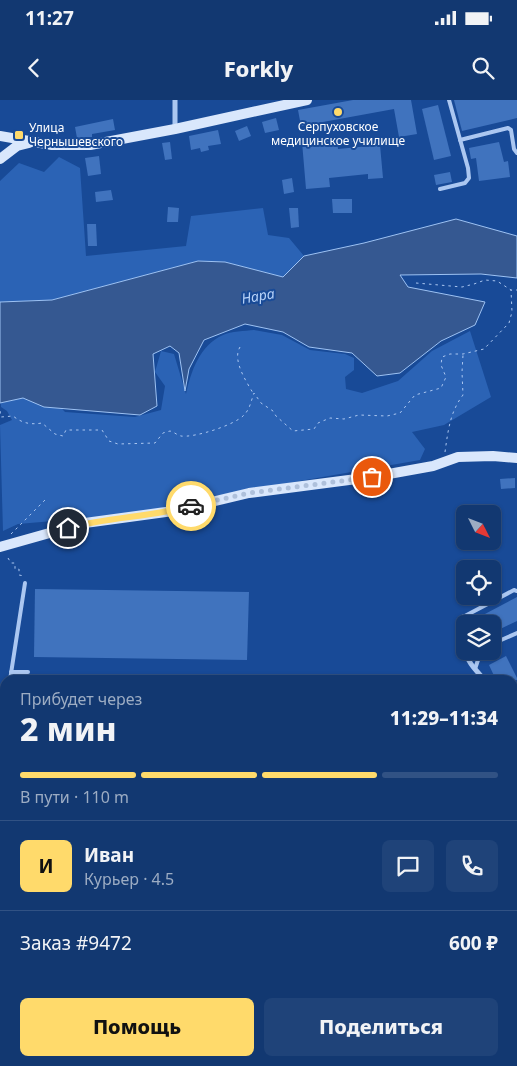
<!DOCTYPE html>
<html lang="ru">
<meta charset="utf-8">
<style>
:root{--surface:#123871;--page:#1f4379;--text:#f1f3f6;--muted:#9cacc3;--line:#315284;--accent:#ffda6b}
body{margin:0;font-family:"Noto Sans",sans-serif;background:var(--page);color:var(--text);height:100vh;display:flex;flex-direction:column;font-size:19px;white-space:nowrap}
*{box-sizing:border-box;margin:0}
p{font-size:16px;color:var(--muted)}
.icon{flex:none;width:28px;height:28px;fill:none;stroke:currentColor;stroke-width:2;stroke-linecap:round;stroke-linejoin:round}
.map{position:relative;flex:1;overflow:hidden}
.panel{position:absolute;left:0px;top:575px;width:518px;height:391px;display:flex;flex-direction:column;background:var(--surface);border-radius:15px 15px 0 0;box-shadow:0 1px 4px #0004,0 0 0 1px var(--line)}
.panel>*{flex:none}
.needle{width:32px;rotate:132deg}
.fabs{position:absolute;left:456px;top:405px;display:grid;gap:10px}
.fabs a{display:grid;place-items:center;width:45px;height:45px;border-radius:8px;background:var(--surface);box-shadow:0 1px 4px #0004,0 0 0 1px var(--line);font-size:25px}
.pin{position:absolute;display:grid;place-items:center;width:42px;height:42px;color:#fff;margin:-21px;border:2px solid #fff;border-radius:50%;box-shadow:0 1px 5px #0007}
.courier{position:absolute;display:grid;place-items:center;width:50px;height:50px;margin:-25px;border:4px solid #ffda6b;border-radius:50%;background:#fff;color:#222;box-shadow:0 1px 6px #0007}
.summary em{font-style:normal;font-weight:800}
.summary div{display:flex;flex-direction:column-reverse}
.summary{display:flex;align-items:center;justify-content:space-between;height:85px;padding:0 20px}
h1{font-size:32px;font-weight:800;line-height:38px}
.bar{display:grid;grid-template-columns:repeat(4,1fr);gap:8px 5px;align-content:center;height:60px;padding:0 20px}
.bar i{height:6px;border-radius:4px;background:var(--line)}
.bar .current{background:var(--accent)}
.bar p{grid-column:span 4}
.line{display:flex;align-items:center;gap:12px;padding:0 20px;border-top:1px solid var(--line)}
.line div{flex:1}
.round{display:grid;place-items:center;flex:none;width:52px;height:52px;border-radius:8px;background:var(--page)}
.action{display:flex;gap:10px;margin-top:auto;padding:10px 20px}
.action a{flex:1;height:58px;border-radius:8px;background:var(--accent);color:#111;font-size:20px;font-weight:800;line-height:58px;text-align:center}
.action a+a{background:var(--page);color:var(--text)}
.status{display:flex;justify-content:space-between;align-items:center;height:35px;padding:0 25px;background:var(--surface);direction:ltr}
.status svg{height:14px;fill:currentColor}
header{display:flex;justify-content:space-between;align-items:center;height:65px;padding:0 20px;background:var(--surface);font-size:22px;font-weight:800}
.map>svg:first-child{display:block}
</style>
<div class="status"><b>11:27</b><svg viewBox="0 0 49 12"><path d="M0 12V9h3v3zM5 12V6h3v6zM10 12V3h3v9zM15 12V0h3v12zM26 1h20v11H26zM47 4h2v5h-2z"/></svg></div>
<header><svg class="icon" aria-label="back" viewBox="0 0 24 24"><path d="M15 5l-7 7 7 7"/></svg>Forkly<svg class="icon" aria-label="search" viewBox="0 0 24 24"><circle cx="10" cy="10" r="6"/><path d="M15 15l6 6"/></svg></header>
<div class="map">
<svg width="517" height="966" viewBox="0 0 517 966">
<rect width="100%" height="100%" fill="#184a97"/>
<g fill="#2b63b5">
<path d="M59,57L80,68L86,156L186,146L191,116L263,108L268,135L289,138L304,156L283,177L225,162L198,161L52,200L0,202V81L19,63L44,72Z"/>
<path d="M254,230L282,235L310,250L345,254L354,258V270L345,277L346,289L362,293L398,281L432,251L470,231L491,297L444,325L412,332L425,349L420,360L209,397L162,410L100,417L18,424L3,431L0,325L12,320L7,311L1,307L0,285L49,295L65,312L135,317L161,310L165,286L155,272L161,251L174,254L186,294C191,271 200,245 223,235C231,231 245,231 254,230Z"/>
</g>
<path fill="#355891" stroke="#9dc2f3" d="M456,119L517,136V178L481,174L400,175L408,187L485,202L475,225L441,241L400,273L377,276L352,253L309,247L283,232L245,224L204,240L189,269L185,291L179,253L170,246L153,254L157,306L140,315L44,307L23,298L0,303V202L52,200L198,161L225,162L283,177L304,156L364,143Z"/>
<g fill="#4073be">
<path d="M353,0H411L417,34L399,37L394,9L301,26L298,10Z"/>
<path d="M454,0H517V18L462,31Z"/>
<path d="M438,5L451,56L434,60L422,9Z"/>
<path d="M276,18L279,30L265,33L262,22Z"/>
<path d="M113,19L115,30L92,34V37L77,38L75,27Z"/>
<path d="M247,26L251,36L239,41L235,31Z"/>
<path d="M218,30L221,44L208,46L209,50L201,52L200,48L191,50L189,36Z"/>
<path d="M337,39L338,49L380,45L383,78L368,79V74L329,78L330,87L306,89L302,42Z"/>
<path d="M170,42L172,59L165,60L162,43Z"/>
<path d="M499,42L504,62L508,61L510,77L479,81L476,58L471,59L469,48Z"/>
<path d="M99,56L101,74L88,76L85,58Z"/>
<path d="M450,72L452,82L436,85L434,75Z"/>
<path d="M292,78L294,92L284,94L282,80Z"/>
<path d="M111,90L113,100L96,102L95,92Z"/>
<path d="M332,99H352V113H333Z"/>
<path d="M168,107L179,108L178,122H167Z"/>
<path d="M289,108H298L299,127L291,128Z"/>
<path d="M87,124H96L97,146H88Z"/>
<path d="M515,378V388L501,389L500,379Z"/>
<path d="M35,489L249,492L247,560L34,557Z"/>
<path d="M517,497V521L492,533V524H466Z"/>
<path d="M506,556L517,578V580H496L489,565Z"/>
</g>
<g fill="none" stroke-linecap="round" stroke-linejoin="round">
<g stroke="#abc7f1" stroke-width="1" stroke-dasharray="2.5 4" stroke-linecap="butt">
<path d="M416,183L462,187L474,184L485,180L497,181L511,190H517"/>
<path d="M240,247C232,260 246,281 253,293"/>
<path d="M0,311L1,317L13,316C22,323 30,325 42,323L55,334L63,336L66,330H102L109,341L118,344L155,343L163,333L170,331C174,332 177,335 181,336C194,338 235,325 244,315C250,309 251,301 254,293L261,303L273,311L276,316L293,331L314,329L318,323L330,318L344,319L359,315L387,316L400,313L415,295L441,288L446,277L441,265L442,257L450,254H463L484,249L509,223L512,212L511,190"/>
<path d="M445,352C448,331 450,312 463,295L462,272L463,255"/>
<path d="M11,434L46,399"/>
<path d="M8,458L11,463H15V469H19V475L24,476V477"/>
</g>
<g stroke="#abc7f1" stroke-width="4">
<path d="M460,40L508,28L511,30L514,49L517,53"/>
<path d="M440,89L465,83L469,78L468,68L449,0"/>
<path d="M463,517L514,490L517,491"/>
<path d="M492,544L517,533"/>
<path d="M475,569L481,551"/>
<path d="M11,572H28"/>
<path d="M10,580L25,483"/>
<path d="M3,621L5,609"/>
<path d="M0,685L5,686"/>
<path d="M0,753H5"/>
<path d="M446,966L447,961"/>
</g>
<g stroke="#abc7f1" stroke-width="5">
<path d="M175,0V29"/>
<path d="M463,517C457,533 462,550 471,564C475,570 480,574 484,580"/>
<path d="M512,643L517,653"/>
<path d="M0,904L5,905"/>
<path d="M512,946H517"/>
<path d="M227,966V961"/>
</g>
<g stroke="#d9e7fc" stroke-width="10">
<path d="M0,36L52,45H90L175,29L307,0"/>
<path d="M0,59L17,46L29,43"/>
<path d="M0,447L85,423L173,411L249,393L372,377L433,366L458,357L493,356L517,358"/>
</g>
</g>
<g fill="none" stroke-linecap="round" stroke-linejoin="round">
<path stroke="#aec0db" stroke-width="5" stroke-dasharray="0 9" d="M191,406L249,393L372,377"/>
<path stroke="#ffda6b" stroke-width="6" d="M68,428C108,417 151,417 191,406"/>
</g>
<g fill="#ffda6b" stroke="#184a97" stroke-width="2">
<circle cx="338" cy="12" r="5"/>
<rect x="14" y="30" width="10" height="10" rx="2.5"/>
</g>
<g text-anchor="middle" stroke-width="4" stroke-linejoin="round" paint-order="stroke">
<g font-size="12" fill="#fff" stroke="#184a97">
<text x="338" y="31">Серпуховское<tspan x="338" dy="14">медицинское училище</tspan></text>
<text x="29" y="32" text-anchor="start">Улица<tspan x="29" dy="14">Чернышевского</tspan></text>
</g>
<g font-size="14" font-style="italic" fill="#b7d2f8" stroke="#184a97">
<text transform="translate(258 196) rotate(-10)" y="5">Нара</text>
</g>
</g>
</svg>
<div class="fabs">
<a><svg class="needle" viewBox="-14 -14 28 28"><path d="M0-13l5 13h-10z" fill="#e53935"/><path d="M0 13l5-13h-10z" fill="#9cacc3"/></svg></a>
<a><svg class="icon" aria-label="locate" viewBox="0 0 24 24"><circle cx="12" cy="12" r="6"/><path d="M12 2v4M12 18v4M2 12h4M18 12h4"/></svg></a>
<a><svg class="icon" aria-label="layers" viewBox="0 0 24 24"><path d="M12 4l9 5-9 5-9-5zM3 14l9 5 9-5"/></svg></a>
</div>
<div class="pin" style="left:372px;top:377px;background:#ea580c"><svg class="icon" aria-label="bag" viewBox="0 0 24 24"><path d="M5 8h14l-1 12H6zM9 8a3 3 0 0 1 6 0"/></svg></div>
<div class="pin" style="left:68px;top:428px;background:#1f2937"><svg class="icon" aria-label="home" viewBox="0 0 24 24"><path d="M3 11l9-7 9 7M6 9v11h12V9"/></svg></div>
<div class="courier" style="left:191px;top:406px"><svg class="icon" aria-label="car" viewBox="0 0 24 24"><path d="M5 17H2v-5l4-1 3-4h7l3 4 3 1v5h-3M9 17h6M6 11h13"/><circle cx="7" cy="17" r="2"/><circle cx="17" cy="17" r="2"/></svg></div>
<section class="panel">
<div class="summary"><div><h1>2 мин</h1><p>Прибудет через</p></div><em>11:29–11:34</em></div>
<div class="bar"><i class="current"></i><i class="current"></i><i class="current"></i><i></i><p>В пути · 110 m</p></div>
<div class="line" style="height:90px"><b class="round" style="background:var(--accent);color:#111">И</b><div><b>Иван</b><p>Курьер · 4.5</p></div><a class="round"><svg class="icon" aria-label="chat" viewBox="0 0 24 24"><path d="M4 5h16v11H9l-5 4z"/></svg></a><a class="round"><svg class="icon" aria-label="phone" viewBox="0 0 24 24"><path d="M5 4h4l2 5-3 2q2 4 5 5l2-3 5 2v4C11 20 4 13 5 4z"/></svg></a></div>
<div class="line" style="height:65px"><div>Заказ #9472</div><b>600 ₽</b></div>
<div class="action"><a>Помощь</a><a>Поделиться</a></div>
</section>
</div>
